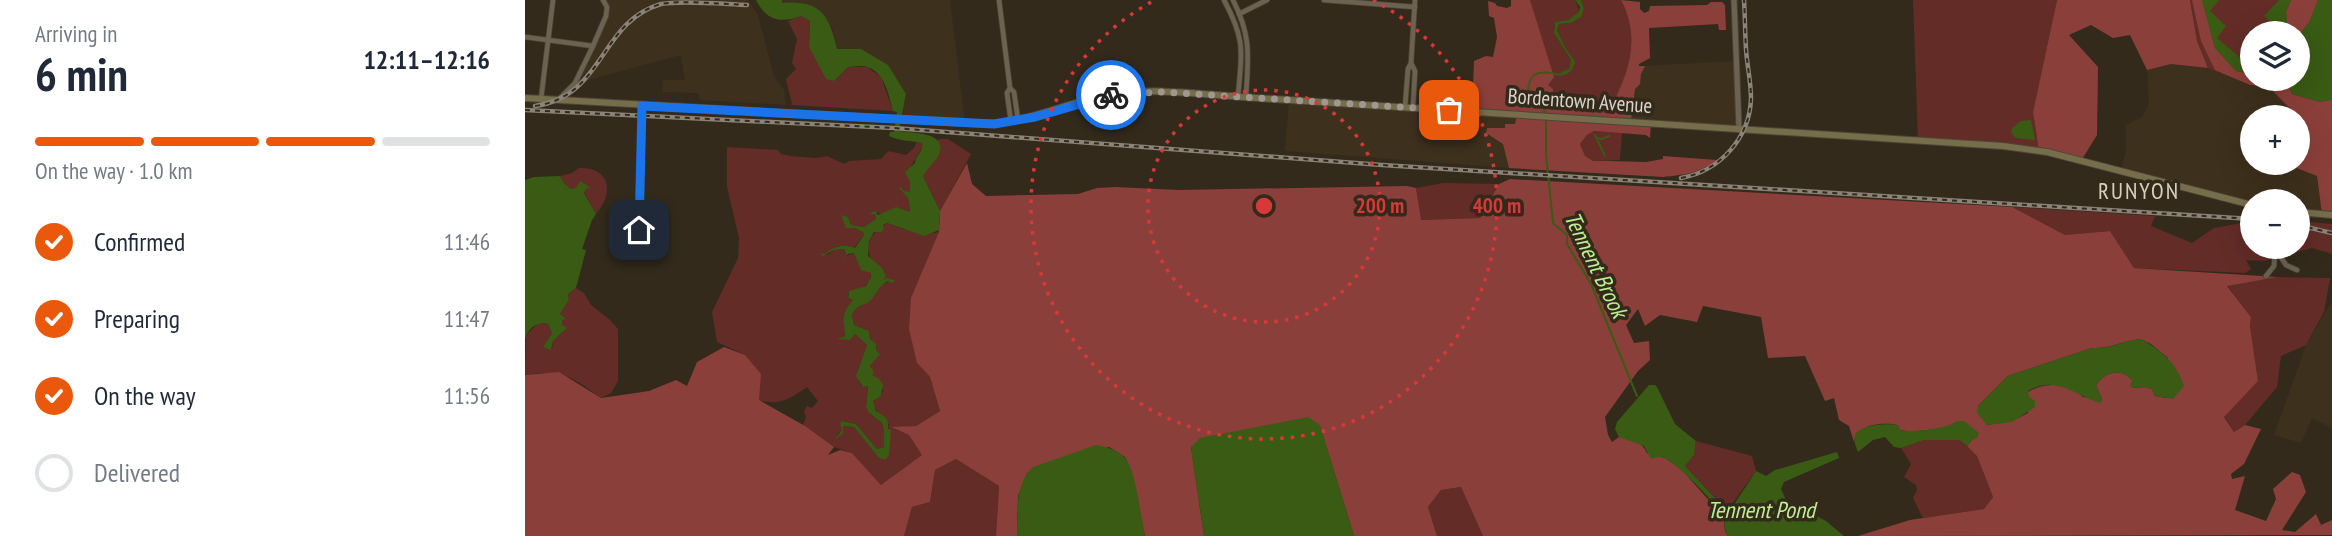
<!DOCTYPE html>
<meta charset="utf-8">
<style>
:root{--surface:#fff;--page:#f6f6f7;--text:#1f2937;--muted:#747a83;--line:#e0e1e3;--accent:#ea580c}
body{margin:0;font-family:"PT Sans Narrow",sans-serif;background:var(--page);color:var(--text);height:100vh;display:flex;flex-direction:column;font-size:26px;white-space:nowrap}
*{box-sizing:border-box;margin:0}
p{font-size:23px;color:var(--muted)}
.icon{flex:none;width:38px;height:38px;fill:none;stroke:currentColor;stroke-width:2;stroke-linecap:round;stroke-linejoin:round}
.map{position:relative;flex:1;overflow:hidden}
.sheet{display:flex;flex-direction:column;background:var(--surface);width:525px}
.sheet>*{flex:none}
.controls{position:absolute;left:1715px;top:21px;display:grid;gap:14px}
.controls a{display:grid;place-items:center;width:70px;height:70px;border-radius:50%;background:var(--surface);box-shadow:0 7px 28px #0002;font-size:35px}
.pin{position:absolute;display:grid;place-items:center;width:60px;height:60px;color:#fff;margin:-30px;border-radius:14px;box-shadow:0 4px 10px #0006}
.courier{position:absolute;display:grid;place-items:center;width:70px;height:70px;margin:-35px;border:5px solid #1a73e8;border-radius:50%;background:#fff;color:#222;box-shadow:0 2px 9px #0007}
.summary em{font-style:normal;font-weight:700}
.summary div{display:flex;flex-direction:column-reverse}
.summary{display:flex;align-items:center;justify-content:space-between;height:119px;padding:0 35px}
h1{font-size:46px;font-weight:700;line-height:52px}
.bar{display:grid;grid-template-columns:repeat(4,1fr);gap:10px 7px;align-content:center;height:84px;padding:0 35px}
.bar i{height:9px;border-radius:5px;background:var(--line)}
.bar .active{background:var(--accent)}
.bar p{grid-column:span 4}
ol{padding:0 35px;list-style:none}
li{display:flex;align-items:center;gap:21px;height:77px}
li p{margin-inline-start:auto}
li .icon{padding:7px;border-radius:50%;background:var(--accent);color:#fff;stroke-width:4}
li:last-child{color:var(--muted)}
li i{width:38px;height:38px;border:4px solid var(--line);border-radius:50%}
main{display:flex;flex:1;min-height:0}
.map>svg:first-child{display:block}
</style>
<main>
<section class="sheet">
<div class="summary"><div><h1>6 min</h1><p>Arriving in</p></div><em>12:11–12:16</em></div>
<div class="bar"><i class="active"></i><i class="active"></i><i class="active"></i><i></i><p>On the way · 1.0 km</p></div>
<ol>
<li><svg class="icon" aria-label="check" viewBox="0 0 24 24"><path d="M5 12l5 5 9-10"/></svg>Confirmed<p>11:46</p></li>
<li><svg class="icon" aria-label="check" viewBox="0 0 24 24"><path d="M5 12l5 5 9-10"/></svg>Preparing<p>11:47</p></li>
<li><svg class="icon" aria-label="check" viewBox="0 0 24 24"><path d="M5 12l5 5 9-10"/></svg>On the way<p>11:56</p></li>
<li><i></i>Delivered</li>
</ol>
</section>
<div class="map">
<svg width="1807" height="536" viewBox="0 0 1807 536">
<rect width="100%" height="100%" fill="#332a1c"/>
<g fill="#3d301c">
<path d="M81,0H223L233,15L249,76L259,90L261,105L175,100L173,93L137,92L138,80H160L156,55L63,80L50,92L37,91L47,84L78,18Z"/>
<path d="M257,0H425L440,123L377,120L381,94L336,49H312L307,27L257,3Z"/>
<path d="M1212,61L1214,128L1100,122L1114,66Z"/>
<path d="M1646,64L1689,69L1725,85L1737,86L1747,90L1767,110L1766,117H1727V163H1765L1766,166L1792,176L1797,214L1773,212V201H1727V205L1596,171L1601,151V125L1617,117L1624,105L1622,70Z"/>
<path d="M764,100L993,114L990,124L980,129L961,128V133L978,144L984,168L760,151Z"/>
<path d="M1807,301V428L1787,418L1776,443L1749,435L1781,345Z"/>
</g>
<g fill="#632c27" fill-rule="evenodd">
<path d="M1005,0H1050L1055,12L1043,20L1030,22L1029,33L1046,60L1044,69L1039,72L1043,73L1050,61L1040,47L1032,30L1034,24L1046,23L1059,8L1056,0H1096C1116,38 1104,73 1086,109L1038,105L1028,95L1022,84Z"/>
<path d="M1388,0H1532L1508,112L1514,151L1393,141Z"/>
<path d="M1665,0H1807V119L1762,107L1747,90L1737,86L1725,85L1683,68L1672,41ZM1727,33H1773V79H1727Z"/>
<path d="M276,16L285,21L284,47L309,81L323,67H342L356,77L368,111L265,105L267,104L261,79L271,69L267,63L272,39L263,21Z"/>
<path d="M1069,131L1097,133L1095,160L1068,161L1060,157L1055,144L1062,135Z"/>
<path d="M416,139H423L446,154L415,211L398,176L415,146L412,140Z"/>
<path d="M392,142L397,143L398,146L386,166L385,193L379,191L375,186L383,198L385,213L374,208L356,214L350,212L346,214H350L351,219L339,227L326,225L324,219L316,216L326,227L338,232L339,235L329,248C319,244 308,246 300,254L294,253L302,255L309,250L319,249L321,254L319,257L329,253L337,269L346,272C346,287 334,289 323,293V298L328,300L319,314L320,336L313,339H322L330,334L342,345C340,361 325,373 338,387L343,385L341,407L343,412L357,423L359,430V447L352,449L331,424L319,421L317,430L312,435L318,434V426L329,427L354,457L359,460L364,424C358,416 349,411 348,401L356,396L358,391L347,375L345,366L352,355V346L345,339L344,331L329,325L327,315C336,301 335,309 344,301C355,292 352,282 370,281H357C343,255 333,242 362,223L378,229L411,233L414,230L392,363L405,377L415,411L391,426L367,428L384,435L398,455L356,485L327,453L309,447L278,425L281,417L279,411L282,406L287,408L293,401L282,387C265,399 254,406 233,400L220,355L192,342L187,312L213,258L214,238L202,187V147L253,150L256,154L265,156L291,158L302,156L319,164L324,161L356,159L363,151L381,155L389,148Z"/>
<path d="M54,168C86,167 89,193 71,214L59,192L61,189H46L39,183L35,176L47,173Z"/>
<path d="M918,183L974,184L955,218L895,220L891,188Z"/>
<path d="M1487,207L1630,216L1626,226L1667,243L1689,228L1727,221V247H1773V221L1807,224V254L1787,248L1739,261L1721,260L1726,269L1720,273L1609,268L1585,231L1540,235Z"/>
<path d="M1753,277L1805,278L1799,312L1781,345L1756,356L1752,387L1720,425L1709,432L1699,416L1733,381L1725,326L1726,317L1702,285Z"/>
<path d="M51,288L59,293L66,305L85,320L93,329V381L86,393L76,398C47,377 37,369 0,375L1,335L13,323L23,324L27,333L22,340V347L27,349L28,341L37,333V320L35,314L44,300L43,294Z"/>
<path d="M1399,440H1436L1452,456L1468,497L1459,509L1398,518L1388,498L1392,490L1391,485L1379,477L1386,464L1376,448Z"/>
<path d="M1171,441L1227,456L1231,471L1202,511L1160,466L1169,455Z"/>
<path d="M431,459L474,486L471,536H379L387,507L405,502L410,470Z"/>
<path d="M936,487L958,536H912L903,507L916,490Z"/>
</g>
<g fill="#8b3f3a" fill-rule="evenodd">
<path d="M986,0H1005L1029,77L1023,85L1028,89V95L1037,105L1085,109C1104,73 1116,38 1096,0L1115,2V9L1119,13L1124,11L1125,6L1182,5L1186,2H1197L1200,5L1201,30H1194L1193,24L1124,28L1125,58L1114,64V66H1120L1116,74L1115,84L1110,89L1106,121L1126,123L1125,138L1121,135L1069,131L1062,135L1055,144L1060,156L1068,161H1084L1121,162L1138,159V156L1192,160C1175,173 1159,175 1138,177L984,168L978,144L961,133L962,128H980V124H990L992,115L947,111L949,61L961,56L968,57L972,37L969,18L964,16L963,1L970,3L972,6L982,8L986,6Z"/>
<path d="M1532,0H1665L1672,41L1683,68L1646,64L1622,70L1605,35L1588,38L1566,25L1544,35L1573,67L1572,135L1556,161L1514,151L1508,112Z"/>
<path d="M1667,0H1677L1690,48L1711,71L1727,74V79H1761L1767,94L1795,102L1807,100V215L1797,214L1792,176L1766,166L1765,163H1773V117H1766L1767,110L1747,90L1737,86L1725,85L1690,70L1676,41Z"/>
<path d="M1766,0H1793L1785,21L1773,36V33H1763L1761,12Z"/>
<path d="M442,163L447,184L461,196L553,194L572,188L590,187L654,190L882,186L891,188L896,220L955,218L974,184L985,179L1487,207L1540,235L1585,231L1609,268L1753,277L1702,286L1726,317L1725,326L1733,381L1699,417L1709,432L1720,425L1736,429L1719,464L1706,474L1707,479L1720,476L1710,510L1741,521L1751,499L1748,489L1767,472L1775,475L1781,492L1757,530L1770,532L1791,514L1796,525L1807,520V535L1333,536L1385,520L1459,509L1468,497L1452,456L1442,446L1447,440L1428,425C1415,429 1387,433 1375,430L1372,425C1357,422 1332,424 1329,442L1324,426L1314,420L1309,398L1300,401L1280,356L1243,358L1236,317L1178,306L1172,322L1135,315L1120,326L1113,309L1101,325L1109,343L1124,341L1125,360L1113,371L1080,417L1083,435L1087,442L1094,437C1106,440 1117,441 1122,453L1140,458L1156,469L1198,516L1200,531L1203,536H958L936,487L916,490L903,507L912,536H829L795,426L666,447L679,536H620L606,470L600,457L584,447L502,473L493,496L492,536H471L474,486L431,459L410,470L405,502L387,507L379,536H0V375L34,372L76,398L124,391L151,380L162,386L172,362L199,347L220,355L236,374L234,400L280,426L309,447L303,455L315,450L327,453L356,485L397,455L384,435L366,427L391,426L415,411L405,377L392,363L384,329L386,298L414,232L415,211ZM1615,339L1626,344L1643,358L1641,398L1630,396L1627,389L1620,387L1607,388V380C1596,367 1578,372 1571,386L1577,399L1558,397C1544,383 1520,381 1503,392V413L1487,421L1462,425L1453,406L1483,376L1567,348C1584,349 1598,341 1615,339Z"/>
</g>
<g fill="#395b14">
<path d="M231,0H257V3C295,0 304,14 312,49H336L363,65L381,94L374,131C388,133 427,132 412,158C408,164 402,169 398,176L415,211L414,230L399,236L362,223L358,225L359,229L356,232H349L344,241L343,256L357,268L361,276L358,280L362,278L371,281L366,283L363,281C354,286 353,292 346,300C338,308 335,301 327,315L329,325L344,331L345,339L351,344L352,352L355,354L345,366L349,372L347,375L353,378L358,384L356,396L348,401L351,411C360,417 364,417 363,429L366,430L364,455L360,460L354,458L329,427L318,426V434L310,439L317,430L315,423L318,421L331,424L352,449L359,447V430L357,423L343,412L341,407L343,386L338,387L331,376L342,345L330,334L325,340L312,339L320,336C319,319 315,315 328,300L323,298L324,291L341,286L346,277V273L336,270L329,253L323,254L318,259L321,254L319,249L309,250L298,256L294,253L300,254C308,246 319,244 330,248L339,235L338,232L329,228H321L316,215L323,217L326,225L339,227L351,219L350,214H344L350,211L353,215L371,207L385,212L383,198L374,188L376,187L379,191L385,192V182L380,172L390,163C390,155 399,152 397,143C384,140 378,142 364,136L365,132H369L372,112L368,111C364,96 360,72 342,67C337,65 328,67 323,67L309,81L301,79L284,47L285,21L276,16C255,24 241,20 231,0Z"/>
<path d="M1050,0H1056L1059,8L1056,17L1046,23L1034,24L1032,30L1040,47L1050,61C1049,69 1044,76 1035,75L1036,72L1044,69L1046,60L1029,33L1030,22L1043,20L1054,12L1055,7Z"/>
<path d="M1677,0H1694L1685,11L1701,26L1692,38L1725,66L1727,65V74L1711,71L1690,48Z"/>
<path d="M1754,0H1766L1761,12L1763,33H1755L1756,31L1739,16Z"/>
<path d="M1793,0H1807V100L1795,102L1767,94L1761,79H1773V36L1785,21Z"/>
<path d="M1506,120L1510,140L1491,138L1486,133L1487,128L1496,121Z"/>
<path d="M35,176L39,183L46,189L51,188L55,181L66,188L61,189L59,193L71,214L67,220L57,249L61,250L51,288L43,294L44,300L35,314L41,319L37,320V325L42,328L28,341L26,350L18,347L27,333L23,324C13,321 3,328 0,339V180L9,177Z"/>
<path d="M1615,339C1636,349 1652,364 1659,386L1648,399L1630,396L1627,389L1620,387L1607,388L1605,385L1607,380C1596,367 1578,372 1571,386L1577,399L1576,403C1549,396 1533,374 1503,391L1504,397L1510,401V407L1487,422L1462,425L1452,413L1453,406L1483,376L1567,348C1585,349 1598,341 1615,339Z"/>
<path d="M1124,385H1130L1132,387L1150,424L1171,441L1169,455L1160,466L1202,511L1210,503L1231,471L1241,476L1250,470L1312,452L1314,458L1259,482L1256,489L1261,500L1301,521L1319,536H1203C1198,529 1201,522 1197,515C1192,504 1148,459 1137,457C1132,456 1131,458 1126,459L1119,446L1094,437L1090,429L1092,422Z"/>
<path d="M783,417L795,425L829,536H679L666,447L675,438Z"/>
<path d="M1432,421H1439L1454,433L1452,438L1447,440L1442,446L1435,440H1399L1376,448L1369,447L1360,437L1348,440L1333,452C1331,447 1328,440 1330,435C1336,424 1362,423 1373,425L1375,430C1387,433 1422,429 1432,421Z"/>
<path d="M571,445C582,447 594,450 601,459C611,473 616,517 620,536H492C493,513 489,484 508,467Z"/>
</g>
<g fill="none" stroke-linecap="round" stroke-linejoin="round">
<g stroke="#395b14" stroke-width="2">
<path d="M1020,114L1018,107L1003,98C1002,72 1012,69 1036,75"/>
<path d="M1021,120V154L1028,223L1042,235V244L1066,284L1112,396"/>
<path d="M1070,135L1080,156"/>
<path d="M1072,138L1077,139L1084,136"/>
</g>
<g stroke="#4d4539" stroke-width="6">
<g id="minor">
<path d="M474,0L485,88"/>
<path d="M699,0C721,41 717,52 713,96"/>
<path d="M708,0C727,38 723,56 721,97"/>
<path d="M799,0L890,7"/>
<path d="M714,14L742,0"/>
<path d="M0,37L68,46"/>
<path d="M886,63L890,0"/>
<path d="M16,99L28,0"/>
<path d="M33,100L50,83L68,46L81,16L82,7L78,0"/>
<path d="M880,107L883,69L886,63L890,71L888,107"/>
<path d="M486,122L482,93L485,88L489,92L493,120"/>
<path d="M114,230L117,106"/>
<path d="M1749,247L1761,265L1772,270"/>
<path d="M1741,276L1749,266L1750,252"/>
</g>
</g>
<g stroke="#4d4539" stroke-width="7">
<path id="tertiary" d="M1209,0L1214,128"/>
</g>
<g stroke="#4d4539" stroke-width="8">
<g id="secondary">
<path d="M0,98L458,124C503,123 540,103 583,95C627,87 673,94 717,97L1478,146L1522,152L1727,205"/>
<path d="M1773,212L1807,215"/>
</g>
</g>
<use href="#minor" stroke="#6c6252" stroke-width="4.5"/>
<use href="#tertiary" stroke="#6c6252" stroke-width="5"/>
<use href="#secondary" stroke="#766d4a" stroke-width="6"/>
<g stroke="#8b8378" stroke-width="4.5">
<g id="rail">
<path d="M10,106C80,96 74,22 136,4C157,0 198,4 222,5"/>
<path d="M0,110L369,128L857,165L1727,219"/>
<path d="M1156,178C1195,171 1225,138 1226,98C1226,82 1222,65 1221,49C1220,33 1220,16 1219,0"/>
<path d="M1773,225L1807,233"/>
</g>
</g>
<use href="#rail" stroke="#332a1c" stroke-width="2" stroke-dasharray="5" stroke-linecap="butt"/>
</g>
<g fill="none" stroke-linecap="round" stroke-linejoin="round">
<path stroke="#a0988e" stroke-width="7" stroke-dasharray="0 12.6" d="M586,95L637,92L924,110"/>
<path stroke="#1a73e8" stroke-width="9" d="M114,230L117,106L469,124L510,117L586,95"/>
</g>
<g fill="none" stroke="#d63938" stroke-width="3.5" stroke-dasharray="3.5 7">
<circle cx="739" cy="206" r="116"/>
<path d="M848 0A233 233 0 1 1 630 0"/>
</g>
<g text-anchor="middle" stroke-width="7" stroke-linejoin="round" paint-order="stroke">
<g font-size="21" fill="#dad4cb" stroke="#332a1c">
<text transform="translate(1055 101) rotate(4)" y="7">Bordentown Avenue</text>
</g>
<g font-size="23" letter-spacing="2" fill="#d9cebc" stroke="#332a1c">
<text x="1614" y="199">RUNYON</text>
</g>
<g font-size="23" font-style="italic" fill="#bcf090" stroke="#332a1c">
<text transform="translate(1071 265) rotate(64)" y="8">Tennent Brook</text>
<text x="1236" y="518">Tennent Pond</text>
</g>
</g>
<circle cx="739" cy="206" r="10" fill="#d63938" stroke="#332a1c" stroke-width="3.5"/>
<g font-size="21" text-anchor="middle" font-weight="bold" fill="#d63938" stroke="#332a1c" stroke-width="7" stroke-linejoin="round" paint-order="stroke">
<text x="855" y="213">200 m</text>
<text x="972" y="213">400 m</text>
</g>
</svg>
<div class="controls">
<a><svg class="icon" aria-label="layers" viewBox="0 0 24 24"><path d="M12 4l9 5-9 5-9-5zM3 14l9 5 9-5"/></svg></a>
<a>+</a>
<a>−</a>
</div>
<div class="pin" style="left:924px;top:110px;background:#ea580c"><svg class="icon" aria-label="bag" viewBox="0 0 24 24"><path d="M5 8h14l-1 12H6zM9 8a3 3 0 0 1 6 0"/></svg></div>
<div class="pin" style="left:114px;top:230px;background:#1f2937"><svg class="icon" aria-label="home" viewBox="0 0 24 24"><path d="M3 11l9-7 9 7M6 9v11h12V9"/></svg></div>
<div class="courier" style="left:586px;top:95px"><svg class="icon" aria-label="bike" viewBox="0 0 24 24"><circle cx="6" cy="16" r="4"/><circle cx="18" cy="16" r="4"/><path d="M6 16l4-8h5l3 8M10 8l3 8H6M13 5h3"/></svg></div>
</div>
</main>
